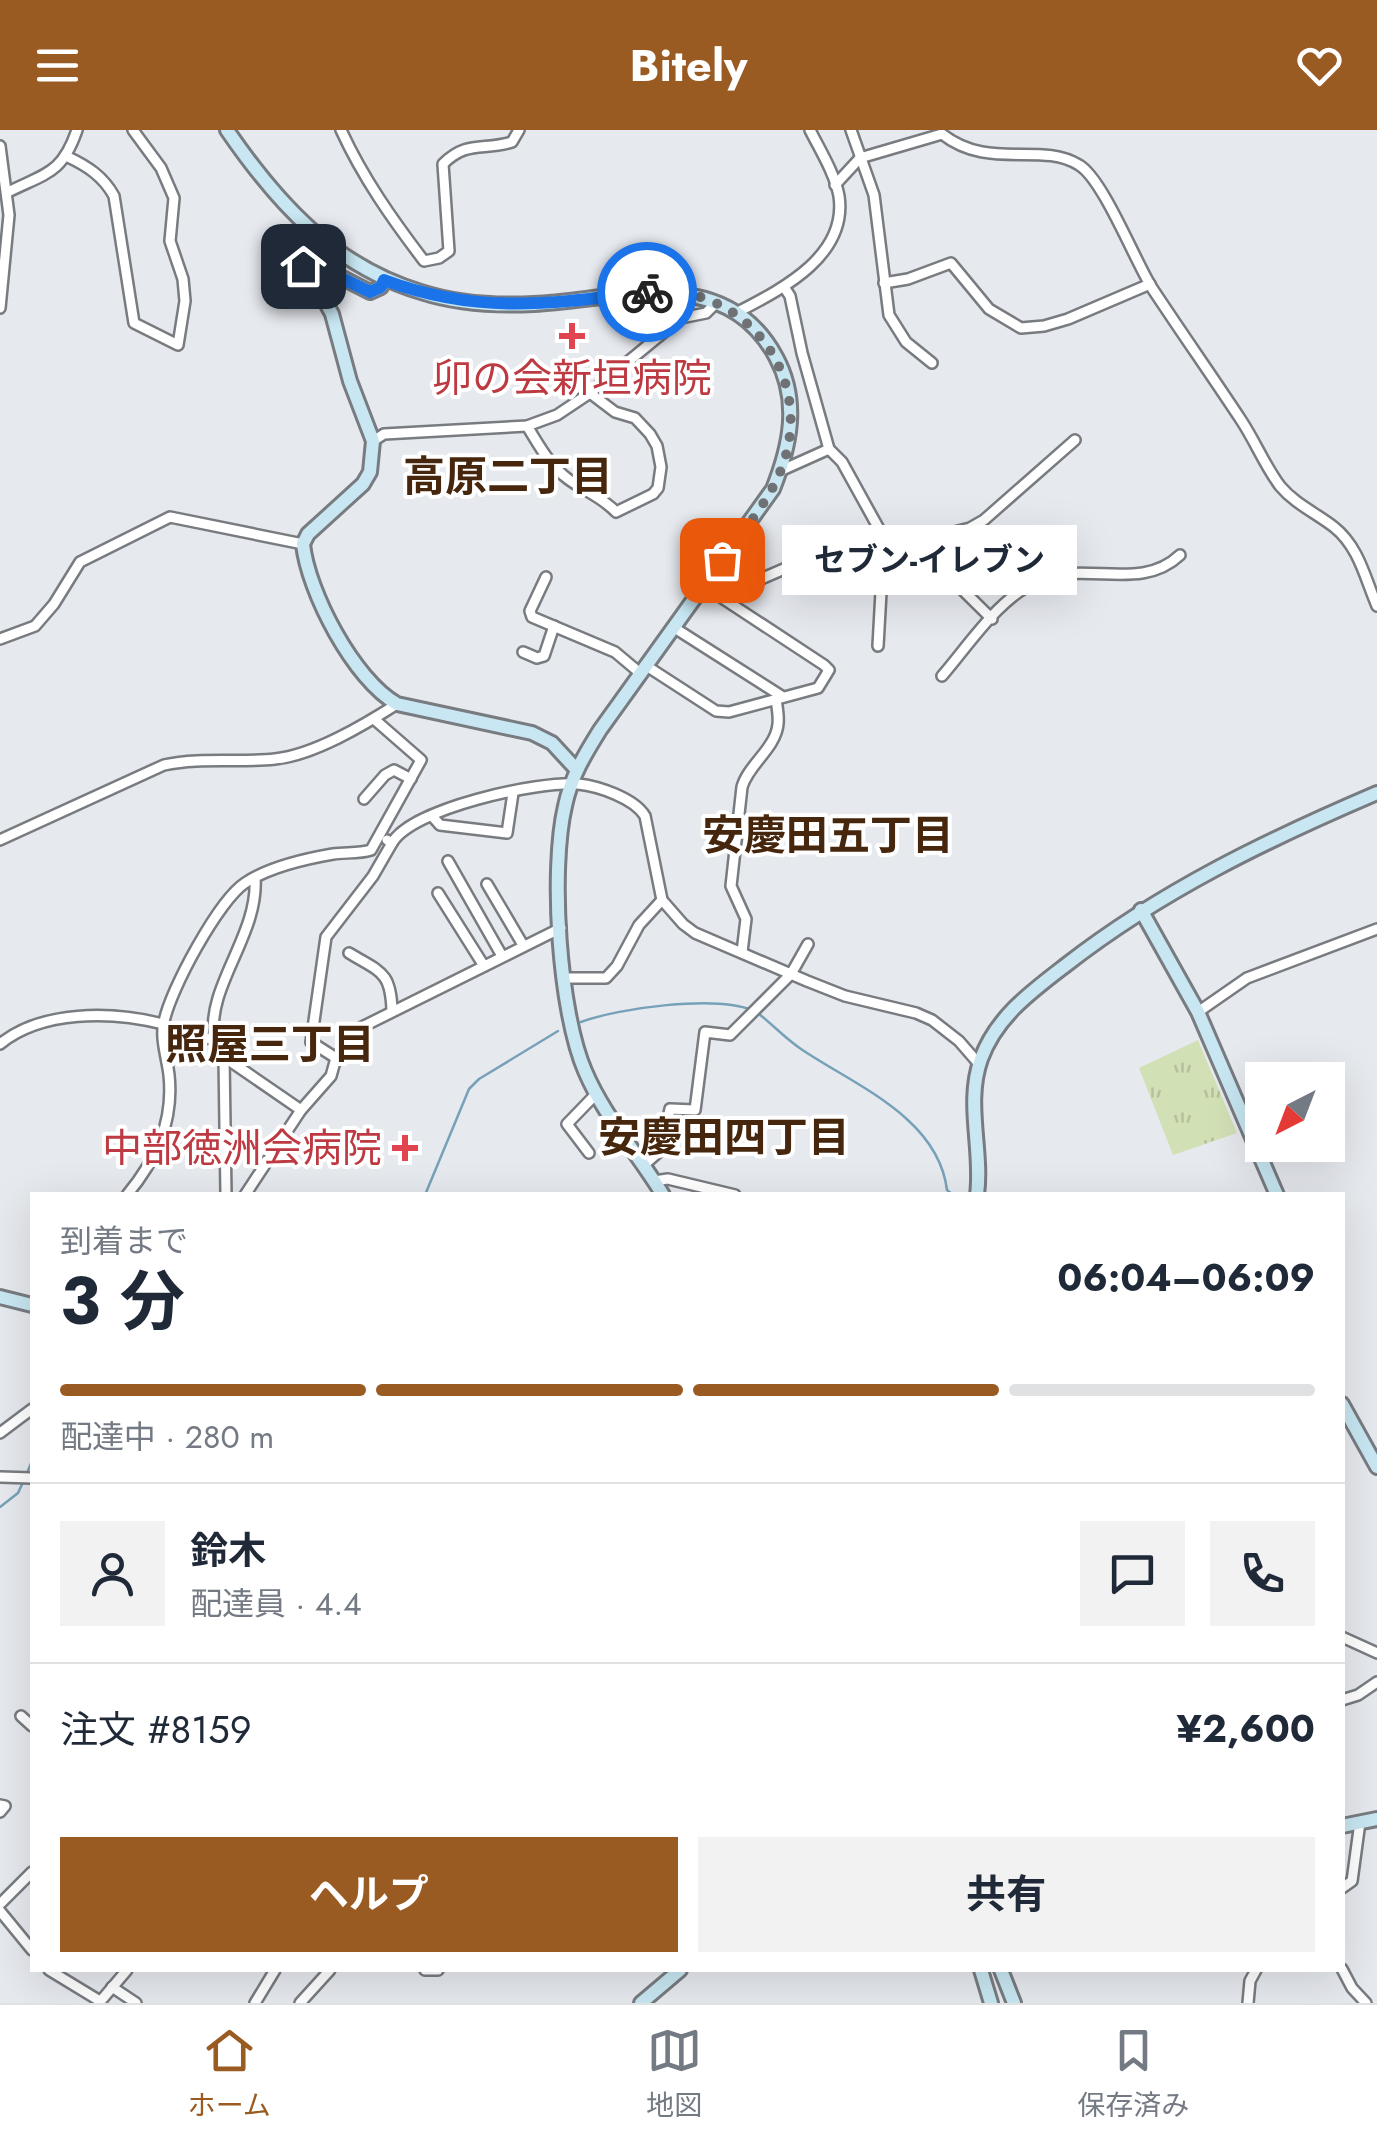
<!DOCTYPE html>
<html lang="ja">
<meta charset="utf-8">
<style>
:root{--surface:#fff;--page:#f2f2f3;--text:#1f2937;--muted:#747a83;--line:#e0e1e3;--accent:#9a5b23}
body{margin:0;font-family:Jost,"Noto Sans JP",sans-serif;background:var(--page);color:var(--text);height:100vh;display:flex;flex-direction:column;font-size:38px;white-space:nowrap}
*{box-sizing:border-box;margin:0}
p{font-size:32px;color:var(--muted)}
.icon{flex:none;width:55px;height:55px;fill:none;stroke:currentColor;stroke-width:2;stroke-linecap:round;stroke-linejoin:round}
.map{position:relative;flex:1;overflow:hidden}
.panel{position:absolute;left:30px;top:1062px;width:1315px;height:780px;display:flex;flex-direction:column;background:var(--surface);border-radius:0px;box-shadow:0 10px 40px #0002}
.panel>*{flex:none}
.needle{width:65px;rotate:222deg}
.buttons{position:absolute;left:1245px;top:932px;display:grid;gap:20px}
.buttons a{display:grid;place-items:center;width:100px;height:100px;border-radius:0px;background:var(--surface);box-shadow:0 10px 40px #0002;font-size:50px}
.pin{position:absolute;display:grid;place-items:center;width:85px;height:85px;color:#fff;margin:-42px;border-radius:20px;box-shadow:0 5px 15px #0006}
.courier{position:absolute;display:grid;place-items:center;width:100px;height:100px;margin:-50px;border:8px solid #1a73e8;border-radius:50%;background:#fff;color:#222;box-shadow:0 2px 12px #0007}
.bubble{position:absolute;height:70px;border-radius:0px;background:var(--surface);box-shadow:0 10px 40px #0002;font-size:32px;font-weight:700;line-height:70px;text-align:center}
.summary em{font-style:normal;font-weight:700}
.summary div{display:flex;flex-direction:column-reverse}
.summary{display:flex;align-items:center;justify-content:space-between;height:170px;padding:0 30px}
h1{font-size:65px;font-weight:700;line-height:75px}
.bar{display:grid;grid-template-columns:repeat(4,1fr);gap:15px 10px;align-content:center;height:120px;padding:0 30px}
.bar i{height:12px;border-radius:8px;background:var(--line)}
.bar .active{background:var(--accent)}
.bar p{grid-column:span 4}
.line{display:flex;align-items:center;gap:25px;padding:0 30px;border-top:2px solid var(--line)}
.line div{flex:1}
.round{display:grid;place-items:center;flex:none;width:105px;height:105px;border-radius:0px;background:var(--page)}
.action{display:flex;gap:20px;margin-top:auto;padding:20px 30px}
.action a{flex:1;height:115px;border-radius:0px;background:var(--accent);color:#fff;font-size:40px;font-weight:700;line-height:115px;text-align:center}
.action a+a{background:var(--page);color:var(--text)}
header{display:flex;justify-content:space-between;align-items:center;height:130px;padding:0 30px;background:var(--accent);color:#fff;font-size:45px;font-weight:700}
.tabs{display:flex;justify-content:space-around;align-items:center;height:140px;border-top:2px solid var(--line);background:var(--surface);font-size:28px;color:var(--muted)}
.tabs a{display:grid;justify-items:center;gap:5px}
.tabs .active{color:var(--accent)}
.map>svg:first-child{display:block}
</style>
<header><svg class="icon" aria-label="menu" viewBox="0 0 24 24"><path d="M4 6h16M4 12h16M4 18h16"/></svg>Bitely<svg class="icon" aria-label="heart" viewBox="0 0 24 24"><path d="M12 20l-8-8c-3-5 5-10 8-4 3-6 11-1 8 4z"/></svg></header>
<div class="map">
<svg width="1377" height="1873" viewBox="0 0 1377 1873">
<defs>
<pattern id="grass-tufts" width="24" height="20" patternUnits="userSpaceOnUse" patternTransform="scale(2.5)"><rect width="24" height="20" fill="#d2e0b6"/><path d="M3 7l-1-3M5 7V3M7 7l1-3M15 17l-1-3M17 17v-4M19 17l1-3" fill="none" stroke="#b5c19d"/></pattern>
</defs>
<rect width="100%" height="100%" fill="#e6e9ee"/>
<path fill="url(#grass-tufts)" d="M1198,910L1237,1003L1173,1025L1139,938Z"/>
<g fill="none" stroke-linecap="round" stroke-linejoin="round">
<g stroke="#77a1b8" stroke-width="2.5">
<path d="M759,884C773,895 786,909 801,919C854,955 938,987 947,1060L953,1065"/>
<path d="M581,892C618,878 715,865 752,880"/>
<path d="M425,1065L469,959L479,949L558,901"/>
<path d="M27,1343L32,1331"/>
<path d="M0,1377L18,1363L24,1350"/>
</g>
<g stroke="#787b7f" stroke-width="14">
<g id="street">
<path d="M341,0C363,48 392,89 424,131L439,128L449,121L443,34C467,10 483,21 512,12L519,0"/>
<path d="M851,0L874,65L889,185L906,212L932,233"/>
<path d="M0,16L9,85L0,178"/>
<path d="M68,27C87,36 103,46 114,66L134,193L178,215L185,171L183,149L170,111L174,68L161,38L133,0"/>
<path d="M835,55L860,28L942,4C989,41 1040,11 1079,35C1103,49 1135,131 1152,158C1181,202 1212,246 1241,290C1255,311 1265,336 1280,356C1295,374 1316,383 1334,397C1359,417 1365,448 1377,476"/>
<path d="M8,62C46,43 62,44 77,0"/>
<path d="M884,153L908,149L951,133L989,179L1021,198L1044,196L1068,189L1150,154"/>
<path d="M784,157L790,166L802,223L829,319L842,332L884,408L878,516"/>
<path d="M736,183C780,160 848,127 839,66C835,44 820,20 810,0"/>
<path d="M527,296C539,315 549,335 568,349C584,361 601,366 616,382L653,364L658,358L661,337L657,316L650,304L635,288L615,282L590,263"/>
<path d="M373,311L384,304L527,296L557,285L590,263L681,188L706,183L716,173"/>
<path d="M780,341L829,319"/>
<path d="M911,409L992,489"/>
<path d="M546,447L530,481L532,487L615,522L640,543"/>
<path d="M702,458L724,465L853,409L942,405L970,398L984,390L1075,310"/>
<path d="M673,497L783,567"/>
<path d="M0,509L35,496L54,474L80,432L170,387L303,414"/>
<path d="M523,522L537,528L544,526L554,496"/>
<path d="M645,535L716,581L729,582L818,558L829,540L824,535L716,464"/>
<path d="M942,546C969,515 1000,466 1040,450C1087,431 1141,462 1180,425"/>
<path d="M364,669L385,645L394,640L411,649"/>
<path d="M432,686L440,695L507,703L513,663"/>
<path d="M0,710L164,635C201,627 238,633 275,629C314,625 364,595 397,574"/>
<path d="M392,713C412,678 538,651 578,654C598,656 634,668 645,686L662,770L683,794L695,803L807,851L845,866L916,883L932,890L959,911L979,934"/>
<path d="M448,731L502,826"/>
<path d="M487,754L523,815"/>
<path d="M438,763L484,836"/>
<path d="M742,822L746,789L731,756L742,657C748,635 776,618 778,594C779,586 777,577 776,569"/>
<path d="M349,823C380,842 391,841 392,881"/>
<path d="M563,848H606L617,836L639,795L662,770"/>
<path d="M1198,882L1247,848L1377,799"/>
<path d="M164,905L199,909L214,908"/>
<path d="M0,914C42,880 111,881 163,894"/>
<path d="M224,927L301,980"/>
<path d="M336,928L311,912L326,807L373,746L392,713L387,710"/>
<path d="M589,1023L567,994L597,963"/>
<path d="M644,1035L661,1020L670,979L695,980L705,902L730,905L791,844L808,814"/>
<path d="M654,1051L668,1049L735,1065"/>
<path d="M127,1065C156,1030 174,992 169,945C167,928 160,908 164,892C170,860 219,770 245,753C269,737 304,729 333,724C345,722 358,724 371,720L421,630L374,589"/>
<path d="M226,1065L224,927C221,921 215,913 214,906C207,856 259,804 255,748"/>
<path d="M245,1065L301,980L331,946L336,928L358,899L561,798"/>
<path d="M0,1303L32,1279"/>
<path d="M0,1347L32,1348"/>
<path d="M1342,1507L1377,1523"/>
<path d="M1342,1570L1358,1565L1377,1552"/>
<path d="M21,1586L32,1596"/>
<path d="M0,1675L5,1676L0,1682"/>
<path d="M1342,1758L1352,1751L1360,1692"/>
<path d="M0,1774L32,1742"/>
<path d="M0,1781L32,1820"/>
<path d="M1342,1839L1352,1858L1366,1873"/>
<path d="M49,1840L100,1871"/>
<path d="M425,1840H438"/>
<path d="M112,1857L136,1873"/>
<path d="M99,1873L127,1840"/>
<path d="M255,1873L275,1840"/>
<path d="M300,1873L330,1840"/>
<path d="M1248,1873L1250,1851L1256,1840"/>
</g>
</g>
<g stroke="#787b7f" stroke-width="18">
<g id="secondary">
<path d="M227,0C277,73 334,136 421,162C458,174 495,176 534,174C618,170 725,132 776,227C800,271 790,316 773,359L600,600C585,624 571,647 565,676C550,740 559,881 585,941C604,986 638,1024 663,1065"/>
<path d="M384,150L381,157L370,162L313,133L303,136L297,142L319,160L332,184L350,251L373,311L370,342L363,354L308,404L303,414C308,462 354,550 397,574L532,603L552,613L576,639"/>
<path d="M1141,780L1198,882L1277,1065"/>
<path d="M977,1065C983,1020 965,973 981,929C996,887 1032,861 1066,835C1161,761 1267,710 1377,663"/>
<path d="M0,1167L32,1175"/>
<path d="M1342,1274L1377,1337"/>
<path d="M1342,1696L1377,1689"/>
<path d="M981,1840L991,1873"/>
<path d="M1001,1840L1014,1873"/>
<path d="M641,1873L680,1840"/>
</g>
</g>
<use href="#street" stroke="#fff" stroke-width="9"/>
<use href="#secondary" stroke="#c8e7f2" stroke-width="12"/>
</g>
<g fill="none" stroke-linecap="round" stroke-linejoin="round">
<path stroke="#707174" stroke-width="10" stroke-dasharray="0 18" d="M647,162C739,152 810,237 786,325C775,365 746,397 722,430"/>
<path stroke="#1a73e8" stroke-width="12" d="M303,136L313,134L370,162L381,157L384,150C478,185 550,174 647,162"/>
</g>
<g fill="#e0444e" stroke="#fff" stroke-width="4">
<path d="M567 191h10v10h10v10h-10v10h-10v-10h-10v-10h10z"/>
<path d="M400 1003h10v10h10v10h-10v10h-10v-10h-10v-10h10z"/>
</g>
<g text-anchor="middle" stroke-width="8" stroke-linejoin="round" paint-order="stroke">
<g font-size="40" fill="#be3a42" stroke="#fff">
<text x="572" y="262">卯の会新垣病院</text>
<text x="382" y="1032" text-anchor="end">中部徳洲会病院</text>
</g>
<g font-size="42" font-weight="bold" fill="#46270d" stroke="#fff">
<text x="508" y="361">高原二丁目</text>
<text x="828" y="720">安慶田五丁目</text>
<text x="270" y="929">照屋三丁目</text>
<text x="724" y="1022">安慶田四丁目</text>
</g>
</g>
</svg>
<div class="buttons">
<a><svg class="needle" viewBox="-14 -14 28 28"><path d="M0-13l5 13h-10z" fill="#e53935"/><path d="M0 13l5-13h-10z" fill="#747a83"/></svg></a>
</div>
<div class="pin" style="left:722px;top:430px;background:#ea580c"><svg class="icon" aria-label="bag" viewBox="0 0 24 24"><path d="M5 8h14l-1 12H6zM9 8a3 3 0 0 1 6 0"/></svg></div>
<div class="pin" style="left:303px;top:136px;background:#1f2937"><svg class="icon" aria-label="home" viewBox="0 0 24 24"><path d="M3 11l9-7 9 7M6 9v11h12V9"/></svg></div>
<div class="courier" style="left:647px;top:162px"><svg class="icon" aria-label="bike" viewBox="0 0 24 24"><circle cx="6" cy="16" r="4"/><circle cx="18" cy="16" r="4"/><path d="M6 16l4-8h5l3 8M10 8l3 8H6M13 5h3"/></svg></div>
<div class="bubble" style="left:782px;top:395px;width:295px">セブン-イレブン</div>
<section class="panel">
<div class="summary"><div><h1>3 分</h1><p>到着まで</p></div><em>06:04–06:09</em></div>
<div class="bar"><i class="active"></i><i class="active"></i><i class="active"></i><i></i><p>配達中 · 280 m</p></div>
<div class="line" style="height:180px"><a class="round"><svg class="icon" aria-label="person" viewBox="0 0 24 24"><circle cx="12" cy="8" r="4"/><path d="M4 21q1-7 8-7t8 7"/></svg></a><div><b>鈴木</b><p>配達員 · 4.4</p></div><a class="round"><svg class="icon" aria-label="chat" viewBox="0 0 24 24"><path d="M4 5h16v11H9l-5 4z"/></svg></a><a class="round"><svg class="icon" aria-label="phone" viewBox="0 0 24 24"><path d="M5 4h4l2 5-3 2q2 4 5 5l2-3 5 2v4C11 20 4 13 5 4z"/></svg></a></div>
<div class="line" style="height:130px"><div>注文 #8159</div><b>¥2,600</b></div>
<div class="action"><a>ヘルプ</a><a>共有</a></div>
</section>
</div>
<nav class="tabs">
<a class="active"><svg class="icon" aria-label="home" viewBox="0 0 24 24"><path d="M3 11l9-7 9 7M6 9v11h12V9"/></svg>ホーム</a>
<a><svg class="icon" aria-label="map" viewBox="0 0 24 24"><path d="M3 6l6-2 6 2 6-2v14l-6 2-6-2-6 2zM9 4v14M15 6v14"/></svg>地図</a>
<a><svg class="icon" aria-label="saved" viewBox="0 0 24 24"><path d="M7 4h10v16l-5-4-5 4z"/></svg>保存済み</a>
</nav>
